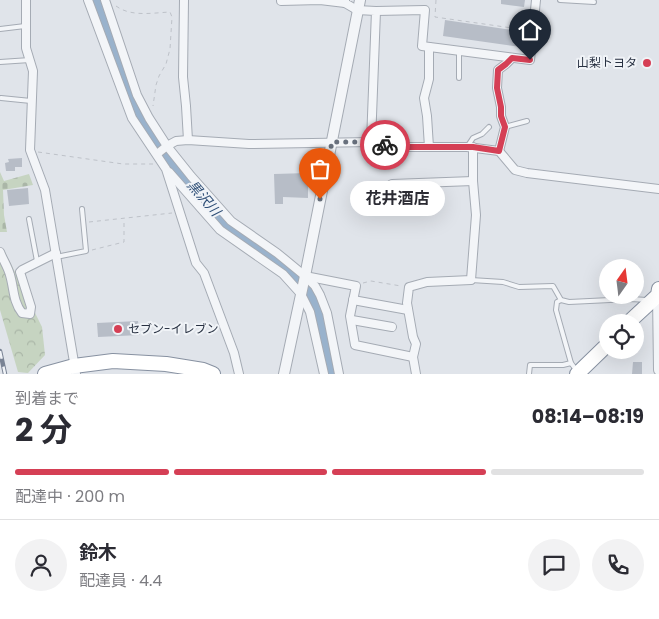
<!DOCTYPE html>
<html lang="ja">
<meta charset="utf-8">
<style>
:root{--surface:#fff;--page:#f2f2f3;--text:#2b2b33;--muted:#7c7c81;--line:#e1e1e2;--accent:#d53f55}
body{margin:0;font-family:Poppins,"Noto Sans JP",sans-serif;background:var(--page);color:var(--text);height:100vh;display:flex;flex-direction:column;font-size:19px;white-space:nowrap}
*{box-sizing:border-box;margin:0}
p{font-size:16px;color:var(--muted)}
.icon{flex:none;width:28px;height:28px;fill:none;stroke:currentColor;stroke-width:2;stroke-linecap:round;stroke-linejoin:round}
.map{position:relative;height:374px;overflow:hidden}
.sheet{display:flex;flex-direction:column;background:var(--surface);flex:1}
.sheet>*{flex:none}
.needle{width:32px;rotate:14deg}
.fabs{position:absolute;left:599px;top:259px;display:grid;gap:10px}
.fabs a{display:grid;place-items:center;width:45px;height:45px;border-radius:50%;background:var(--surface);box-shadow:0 5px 20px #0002;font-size:25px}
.pin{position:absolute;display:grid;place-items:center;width:42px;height:42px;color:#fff;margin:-51px -21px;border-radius:50% 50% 50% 0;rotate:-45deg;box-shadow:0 0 5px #0007}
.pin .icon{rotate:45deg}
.courier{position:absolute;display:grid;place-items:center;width:50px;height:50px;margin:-25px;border:4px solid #d53f55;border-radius:50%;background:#fff;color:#222;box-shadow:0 1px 6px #0007}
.bubble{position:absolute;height:35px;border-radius:18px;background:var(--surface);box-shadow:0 5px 20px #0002;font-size:16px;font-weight:700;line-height:35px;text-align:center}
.headline em{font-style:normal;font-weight:700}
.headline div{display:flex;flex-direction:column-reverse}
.headline{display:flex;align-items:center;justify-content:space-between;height:85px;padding:0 15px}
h1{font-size:32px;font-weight:700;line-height:38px}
.bar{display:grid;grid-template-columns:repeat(4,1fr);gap:8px 5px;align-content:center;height:60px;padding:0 15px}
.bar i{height:6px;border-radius:4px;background:var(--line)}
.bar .active{background:var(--accent)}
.bar p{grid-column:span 4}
.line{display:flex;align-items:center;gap:12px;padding:0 15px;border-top:1px solid var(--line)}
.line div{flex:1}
.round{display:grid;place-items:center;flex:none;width:52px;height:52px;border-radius:26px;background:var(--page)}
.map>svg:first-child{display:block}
</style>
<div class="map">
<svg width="659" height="374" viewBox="0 0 659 374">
<defs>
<pattern id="forest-crowns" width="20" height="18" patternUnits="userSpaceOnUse" patternTransform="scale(1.25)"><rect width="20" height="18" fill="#c6d4c1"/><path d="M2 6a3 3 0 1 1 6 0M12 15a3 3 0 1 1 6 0" fill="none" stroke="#aab6a7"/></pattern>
<pattern id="cemetery-stones" width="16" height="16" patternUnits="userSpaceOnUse" patternTransform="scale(1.25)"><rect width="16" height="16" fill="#c6d4c1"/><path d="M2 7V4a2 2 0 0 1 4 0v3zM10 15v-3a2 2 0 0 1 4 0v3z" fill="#aab6a7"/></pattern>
</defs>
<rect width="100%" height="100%" fill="#e0e4ea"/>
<path fill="url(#forest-crowns)" d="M4,250L42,327L45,355L28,373L18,372L0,310V251Z"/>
<path fill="url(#cemetery-stones)" d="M0,172L4,181L29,174L33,185L3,190L4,215L7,232H0Z"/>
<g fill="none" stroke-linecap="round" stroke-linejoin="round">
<path stroke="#99b2cc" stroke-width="14" d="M99,0L139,116L157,143L181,173L215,211L233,230L291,272L314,298L323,323L333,374"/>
</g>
<g fill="#b7bdc7">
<path d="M501,0H525L524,7L501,4Z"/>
<path d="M445,20L524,32L521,47L443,36Z"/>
<path d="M22,158V167H15V171H6L5,163L9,162L8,159Z"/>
<path d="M308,173V198L283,197V204H275L274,174Z"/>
<path d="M28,188L29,204L9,206L7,190Z"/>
<path d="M138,321L140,335L98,337L97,323Z"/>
<path d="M633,362H642V374H632Z"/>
</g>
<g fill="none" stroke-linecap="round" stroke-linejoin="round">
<g stroke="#a5abb4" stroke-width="6">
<g id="service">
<path d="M560,0L594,2"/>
<path d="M0,29L25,26"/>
<path d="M0,62L30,60"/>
<path d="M459,78V51"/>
<path d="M1,98L31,101"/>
<path d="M505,127L527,121"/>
<path d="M467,147L473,138L482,134L489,127"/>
<path d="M29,219L37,261"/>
<path d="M56,257L86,251L82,209"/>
<path d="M471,280L503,282L519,287L553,286L561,300L569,302L631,299L647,300"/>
<path d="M561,300L557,302L556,310L571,363L577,371"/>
<path d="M529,374L530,365H563L571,363"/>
</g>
</g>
<g stroke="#a5abb4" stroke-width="10">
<g id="minor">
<path d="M26,0V48L33,71L30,150L45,190L76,374"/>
<path d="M88,0L132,118L166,169L196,263L204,273L234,353L239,374"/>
<path d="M105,0L137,95L149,118L167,146L191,176L231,221L277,253L305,276L315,286L320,295L327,313L339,374"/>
<path d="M184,0L183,77L186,106L188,140"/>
<path d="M345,0V3L357,10L376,11L371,142L401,147H467L499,151L515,170L527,173L659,189"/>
<path d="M281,1L320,0L345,3"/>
<path d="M376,11L425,10L422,46L530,60L536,0"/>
<path d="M429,147L427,116L424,98L429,79V47"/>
<path d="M499,151L505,127L501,116V107L497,88L498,70L506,64L512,58"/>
<path d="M157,154L167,146L176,141L188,140L249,144L371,142"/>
<path d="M169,172L220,230L283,274L301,294L310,312L324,374"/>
<path d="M392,184L473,181"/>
<path d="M0,252C3,260 8,267 10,275C14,288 13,302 22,313L30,314L31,307L20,272L22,270L56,253"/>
<path d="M305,276L356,286L350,316L355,345L413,357"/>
<path d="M353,300L408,310"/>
<path d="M352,320L392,327"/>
<path d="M416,374L413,357L416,344L413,337L407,303L409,287L427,282L471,280L476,215L473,181V147"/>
</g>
</g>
<g stroke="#a5abb4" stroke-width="12">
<g id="tertiary">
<path d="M658,295L659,370"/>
<path d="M284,374L305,276L360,0"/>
</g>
</g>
<g stroke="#8791a1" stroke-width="16">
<g id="trunk">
<path d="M629,322L658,295L659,289"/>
<path d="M45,374L74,366L113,361L166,364L203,370L213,374"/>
<path d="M577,374L608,344"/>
</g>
</g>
<g stroke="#bec2c9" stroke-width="1" stroke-dasharray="4 4" stroke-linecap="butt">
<path d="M436,0L435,17L526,30"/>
<path d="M116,6C131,17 152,13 170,12L172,17L170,49L166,64L159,76L156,85L153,106"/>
<path d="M38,152L123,164H153"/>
<path d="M89,222L172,213"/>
<path d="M92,250L124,242V220"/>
<path d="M363,283L371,281L401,286"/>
</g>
<use href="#service" stroke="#f3f5f8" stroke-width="4"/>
<use href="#minor" stroke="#f3f5f8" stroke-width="8"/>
<use href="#tertiary" stroke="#f3f5f8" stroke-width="10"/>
<use href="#trunk" stroke="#fff" stroke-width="14"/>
<g stroke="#798394" stroke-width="4.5">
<path id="rail" d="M0,351L5,374"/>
</g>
<use href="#rail" stroke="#f0f3f7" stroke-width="2.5" stroke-dasharray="8" stroke-linecap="butt"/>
</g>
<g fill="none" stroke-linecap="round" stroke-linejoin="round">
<path stroke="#68707d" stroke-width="5" stroke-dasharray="0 9" d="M320,199L332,142H371L385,145"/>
<path stroke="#d53f55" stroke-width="6" d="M385,145L401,147H473L499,151L505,127L501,116V107L497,88L498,70L506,64L512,58L530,60"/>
</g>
<g fill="#d53f55" stroke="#f0f3f7" stroke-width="2">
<circle cx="647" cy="63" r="5"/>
<circle cx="118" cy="329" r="5"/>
</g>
<g text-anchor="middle" stroke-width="4" stroke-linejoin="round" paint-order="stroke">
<g font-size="12" fill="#283142" stroke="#f0f3f7" text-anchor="end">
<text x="637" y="67">山梨トヨタ</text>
<text x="128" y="333" text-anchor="start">セブン-イレブン</text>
</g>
<g font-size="14" font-style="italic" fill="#305078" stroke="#f0f3f7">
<text transform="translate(204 198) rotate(49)" y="5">黒沢川</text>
</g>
</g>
</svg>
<div class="fabs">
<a><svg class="needle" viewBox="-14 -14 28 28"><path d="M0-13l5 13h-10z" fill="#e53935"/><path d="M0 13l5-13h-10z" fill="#7c7c81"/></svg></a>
<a><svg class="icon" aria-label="locate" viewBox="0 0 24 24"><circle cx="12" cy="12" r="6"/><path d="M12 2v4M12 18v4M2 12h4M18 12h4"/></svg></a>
</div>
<div class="pin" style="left:320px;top:199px;background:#ea580c"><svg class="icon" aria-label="bag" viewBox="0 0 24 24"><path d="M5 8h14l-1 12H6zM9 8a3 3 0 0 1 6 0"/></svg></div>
<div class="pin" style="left:530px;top:60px;background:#1f2937"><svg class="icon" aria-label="home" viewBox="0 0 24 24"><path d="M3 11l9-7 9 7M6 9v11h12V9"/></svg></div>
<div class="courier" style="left:385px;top:145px"><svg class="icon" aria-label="bike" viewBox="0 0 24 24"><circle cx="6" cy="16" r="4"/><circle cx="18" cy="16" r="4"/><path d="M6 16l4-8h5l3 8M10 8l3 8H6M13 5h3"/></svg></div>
<div class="bubble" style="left:350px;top:181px;width:95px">花井酒店</div>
</div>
<section class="sheet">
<div class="headline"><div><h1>2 分</h1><p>到着まで</p></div><em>08:14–08:19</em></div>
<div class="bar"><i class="active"></i><i class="active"></i><i class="active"></i><i></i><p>配達中 · 200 m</p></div>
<div class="line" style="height:90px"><a class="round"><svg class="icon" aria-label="person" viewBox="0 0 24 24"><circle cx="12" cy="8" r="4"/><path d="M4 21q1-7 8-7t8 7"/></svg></a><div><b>鈴木</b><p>配達員 · 4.4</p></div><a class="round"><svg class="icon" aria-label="chat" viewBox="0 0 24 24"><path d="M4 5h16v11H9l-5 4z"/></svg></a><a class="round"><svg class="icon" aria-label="phone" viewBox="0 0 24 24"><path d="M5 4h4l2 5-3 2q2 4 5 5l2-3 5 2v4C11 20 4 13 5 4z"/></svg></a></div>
</section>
